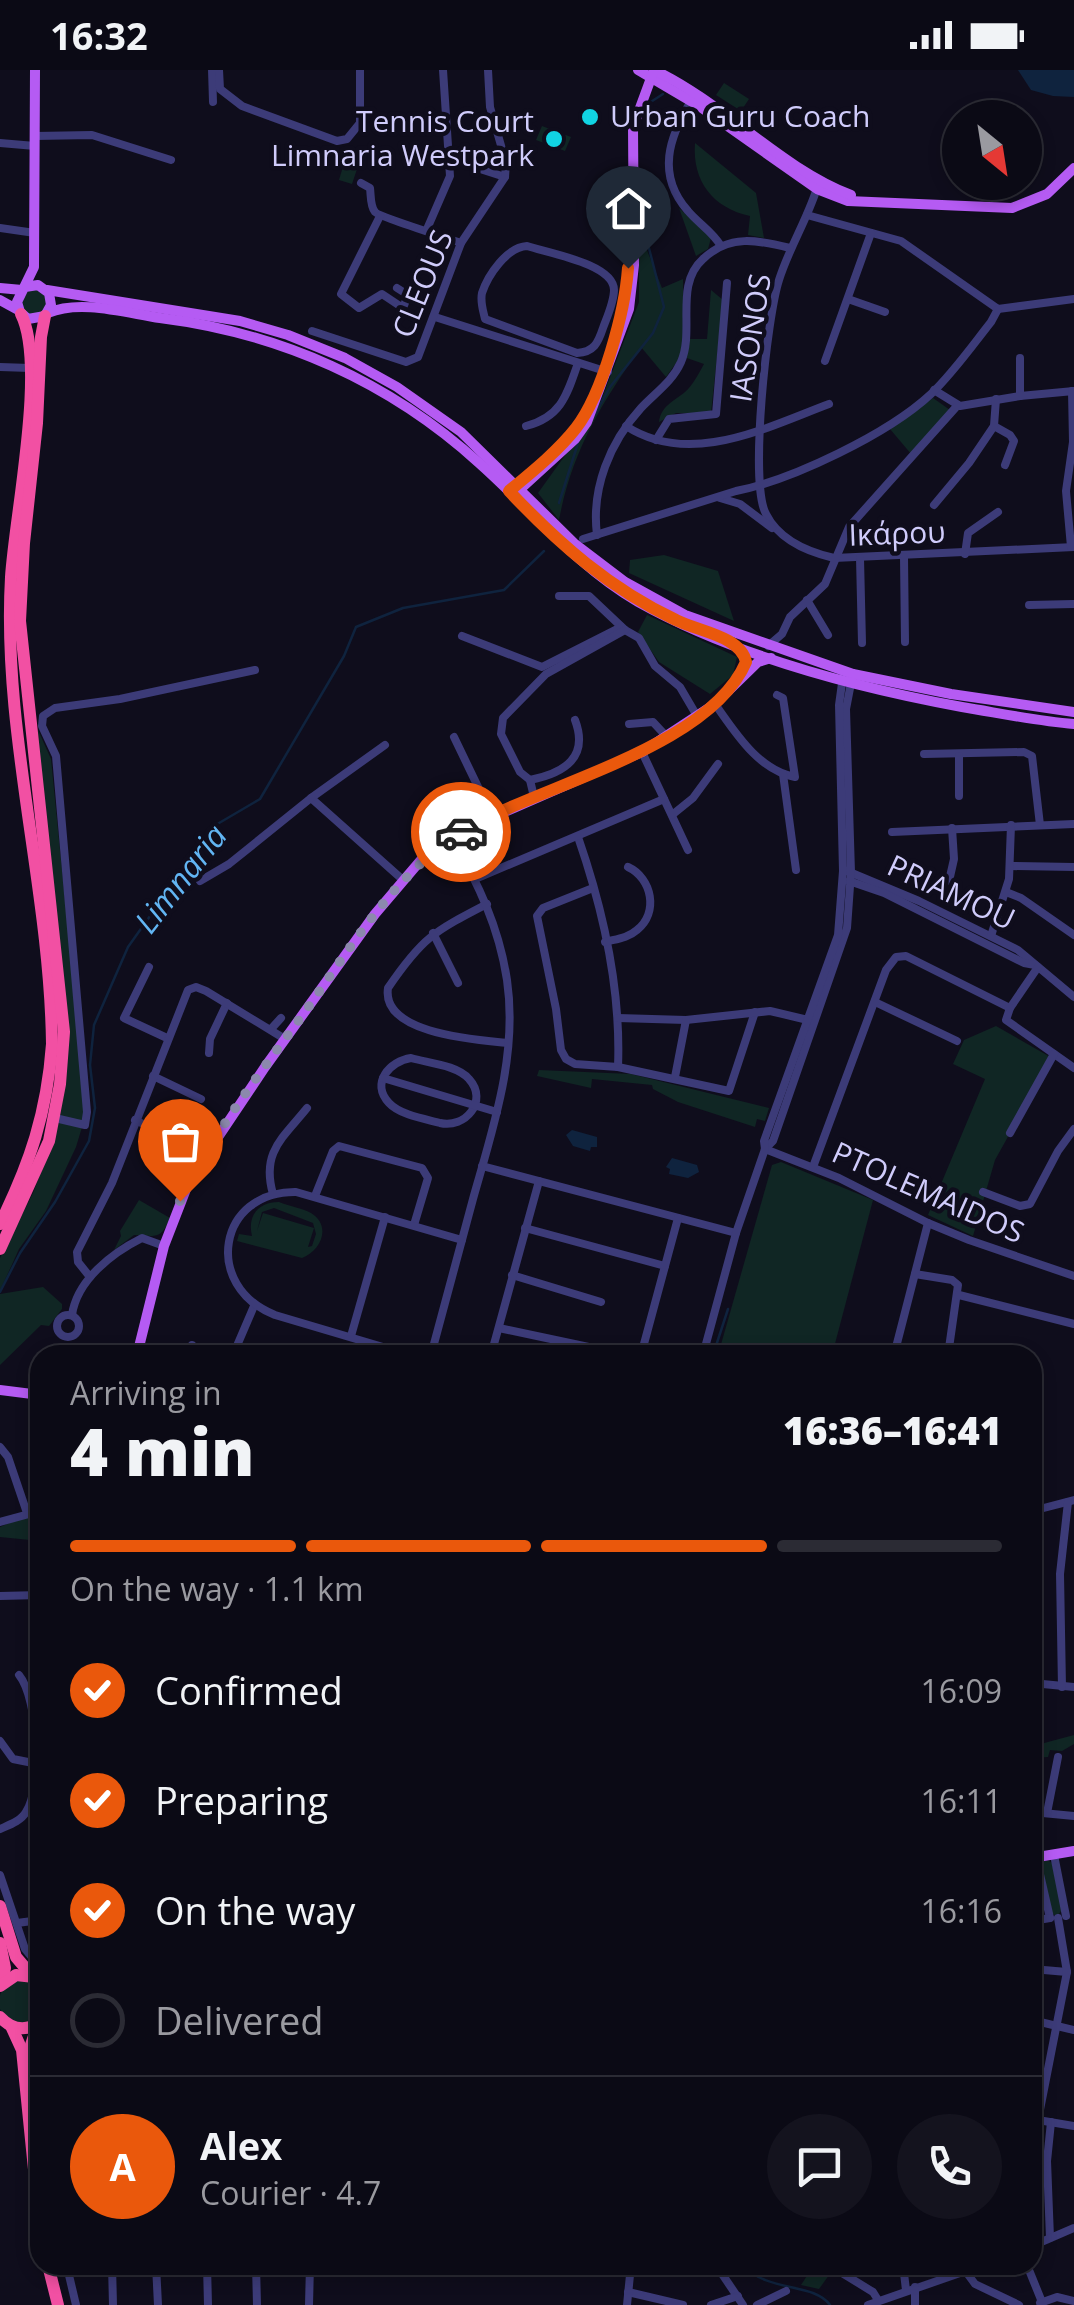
<!DOCTYPE html>
<meta charset="utf-8">
<style>
:root{--surface:#0b0a15;--page:#14131e;--text:#f1f3f6;--muted:#9a9aa0;--line:#2b2b34;--accent:#ea580c}
body{margin:0;font-family:"Open Sans",sans-serif;background:var(--page);color:var(--text);height:100vh;display:flex;flex-direction:column;font-size:38px;white-space:nowrap}
*{box-sizing:border-box;margin:0}
p{font-size:32px;color:var(--muted)}
.icon{flex:none;width:55px;height:55px;fill:none;stroke:currentColor;stroke-width:2;stroke-linecap:round;stroke-linejoin:round}
.map{position:relative;flex:1;overflow:hidden}
.drawer{position:absolute;left:30px;top:1275px;width:1012px;height:930px;display:flex;flex-direction:column;background:var(--surface);border-radius:30px;box-shadow:0 5px 15px #0003,0 0 0 2px var(--line)}
.drawer>*{flex:none}
.needle{width:65px;rotate:150deg}
.tools{position:absolute;left:942px;top:30px;display:grid;gap:20px}
.tools a{display:grid;place-items:center;width:100px;height:100px;border-radius:50%;background:var(--surface);box-shadow:0 5px 15px #0003,0 0 0 2px var(--line);font-size:50px}
.pin{position:absolute;display:grid;place-items:center;width:85px;height:85px;color:#fff;margin:-102px -42px;border-radius:50% 50% 50% 0;rotate:-45deg;box-shadow:0 0 10px #0007}
.pin .icon{rotate:45deg}
.courier{position:absolute;display:grid;place-items:center;width:100px;height:100px;margin:-50px;border:8px solid #ea580c;border-radius:50%;background:#fff;color:#222;box-shadow:0 2px 12px #0007}
.head em{font-style:normal;font-weight:800}
.head div{display:flex;flex-direction:column-reverse}
.head{display:flex;align-items:center;justify-content:space-between;height:170px;padding:0 40px}
h1{font-size:65px;font-weight:800;line-height:75px}
.bar{display:grid;grid-template-columns:repeat(4,1fr);gap:15px 10px;align-content:center;height:120px;padding:0 40px}
.bar i{height:12px;border-radius:8px;background:var(--line)}
.bar .on{background:var(--accent)}
.bar p{grid-column:span 4}
.line{display:flex;align-items:center;gap:25px;padding:0 40px;border-top:2px solid var(--line)}
.line div{flex:1}
.round{display:grid;place-items:center;flex:none;width:105px;height:105px;border-radius:52px;background:var(--page)}
ol{padding:0 40px;list-style:none}
li{display:flex;align-items:center;gap:30px;height:110px}
li p{margin-inline-start:auto}
li .icon{padding:10px;border-radius:50%;background:var(--accent);color:#fff;stroke-width:4}
li:last-child{color:var(--muted)}
li i{width:55px;height:55px;border:5px solid var(--line);border-radius:50%}
.status{display:flex;justify-content:space-between;align-items:center;height:70px;padding:0 50px;background:var(--surface);direction:ltr}
.status svg{height:28px;fill:currentColor}
.map>svg:first-child{display:block}
</style>
<div class="status"><b>16:32</b><svg viewBox="0 0 49 12"><path d="M0 12V9h3v3zM5 12V6h3v6zM10 12V3h3v9zM15 12V0h3v12zM26 1h20v11H26zM47 4h2v5h-2z"/></svg></div>
<div class="map">
<svg width="1074" height="2235" viewBox="0 0 1074 2235">
<rect width="100%" height="100%" fill="#0f0d1c"/>
<g fill="#102624" fill-rule="evenodd">
<path d="M724,13L749,29L741,41L716,25Z"/>
<path d="M542,56L571,67L565,81L536,70Z"/>
<path d="M695,73L756,123L764,168L748,165L750,146C713,138 692,111 695,73Z"/>
<path d="M347,83L361,87L352,114L339,110Z"/>
<path d="M679,138L711,168L708,179L696,186Z"/>
<path d="M639,160L662,218L683,209L684,269H707L711,220L723,230L711,343H676L659,352C661,336 674,331 685,322C693,315 699,303 704,294L681,286L666,307L641,277C601,334 572,381 559,450L538,423L597,341L639,232Z"/>
<circle cx="34" cy="232" r="13"/>
<path d="M933,328L950,340L912,385L890,359Z"/>
<path d="M664,485L718,501L734,551L629,503L630,490Z"/>
<path d="M647,545L737,587L733,605L710,624L659,592L638,562Z"/>
<path d="M34,651L51,689L86,1044L76,1077L46,1141L19,1179L0,1221V1188L33,1123L55,1065L65,960Z"/>
<path d="M996,956L1052,988L995,1090L973,1166L928,1145L985,1009L953,994L964,970Z"/>
<path d="M539,1000L631,1004L769,1038L765,1051L757,1049L755,1057L678,1032L653,1019L652,1015L592,1009L591,1018L537,1006Z"/>
<path d="M781,1092L873,1130L832,1285H718L772,1095Z"/>
<path d="M139,1130L170,1148C161,1170 156,1166 134,1165L114,1180L121,1166L120,1161Z"/>
<path d="M279,1132C289,1136 302,1138 311,1143C332,1156 321,1181 302,1188L237,1171L239,1164L252,1166C247,1146 258,1132 279,1132ZM274,1138L313,1153L316,1164L312,1176L308,1177L314,1158L263,1143L257,1161L262,1142Z"/>
<path d="M43,1217L62,1234V1239L49,1256L41,1255L0,1295V1224Z"/>
<path d="M40,1446V1471L0,1467V1457L21,1448Z"/>
<path d="M1074,1665V1674L1062,1681L1050,1680L1048,1687L1033,1688V1676Z"/>
<path d="M1046,1789L1052,1793L1062,1840L1057,1846L1050,1843L1041,1793Z"/>
<circle cx="21" cy="1932" r="22"/>
<path d="M814,2195L832,2201L819,2219L801,2215Z"/>
</g>
<g fill="#0f233e">
<path d="M1018,0H1074V27L1053,26L1031,20Z"/>
<path d="M572,1060L597,1067V1077H591L590,1081L573,1076L566,1065Z"/>
<path d="M672,1088L697,1095L699,1102L688,1108L669,1104L670,1099L666,1097Z"/>
</g>
<g fill="none" stroke-linecap="round" stroke-linejoin="round">
<g stroke="#0f233e" stroke-width="2.5">
<path d="M646,35L663,24"/>
<path d="M595,344L610,317L653,263L664,237L640,143L639,100"/>
<path d="M559,433L578,373"/>
<path d="M0,1222L20,1183L55,1132L89,1071L95,1038L90,995L94,955L128,877L214,756L260,729L344,586L356,557L403,538L504,520L544,481"/>
<path d="M713,1285L728,1239"/>
<path d="M742,2195C769,2223 813,2212 830,2235"/>
</g>
<g stroke="#3c3b78" stroke-width="8">
<path d="M212,0L213,32"/>
<path d="M219,0L220,19L242,36L337,71L347,69L360,53V0"/>
<path d="M691,31C669,67 656,105 688,141C699,154 712,161 721,176"/>
<path d="M35,66L92,65L171,90"/>
<path d="M0,73L35,76"/>
<path d="M449,89L505,107"/>
<path d="M361,113L370,118C371,125 370,136 375,142C379,147 448,168 461,173"/>
<path d="M817,118C807,150 789,178 779,210C767,247 749,413 766,444C779,470 808,482 834,488L1074,477"/>
<path d="M807,145L901,171L998,239L1074,229"/>
<path d="M380,146L341,224L359,238L382,224L403,238L408,225L397,218"/>
<path d="M0,158L35,163"/>
<path d="M427,159L450,106L443,0"/>
<path d="M527,176C548,183 614,194 614,220C614,232 607,247 603,258C598,273 594,282 577,283L485,249C483,240 480,232 482,223C488,205 507,177 527,176Z"/>
<path d="M848,229L885,242"/>
<path d="M435,247L608,302"/>
<path d="M312,261L406,292L418,287L461,173L505,107L506,93L490,37L488,0"/>
<path d="M1020,288V326"/>
<path d="M825,291L871,163"/>
<path d="M0,297L30,298"/>
<path d="M934,320L960,336L1020,326L1074,321"/>
<path d="M526,356C561,347 567,325 578,293"/>
<path d="M626,356C690,398 767,357 829,334"/>
<path d="M994,356L1010,365L1014,371L1005,395"/>
<path d="M656,370L669,349L716,344L727,213"/>
<path d="M720,428L740,434L772,458"/>
<path d="M934,435L969,393L994,356L996,329"/>
<path d="M597,465C591,418 610,372 641,338C656,322 672,312 681,292C695,260 674,215 703,189C729,164 758,170 790,178"/>
<path d="M583,469L736,421C792,410 888,364 931,324C953,303 972,276 991,252L998,239"/>
<path d="M1071,477L1066,421L1073,372L1072,321"/>
<path d="M965,484L968,463L998,442"/>
<path d="M904,487L905,572"/>
<path d="M860,488L862,573"/>
<path d="M559,526H589L625,560L639,568L655,596L680,617L697,646"/>
<path d="M807,530L828,565"/>
<path d="M1029,535L1074,534"/>
<path d="M462,566L542,597L621,557"/>
<path d="M768,576L782,564L790,547L825,514L849,457L957,336"/>
<path d="M715,634C735,662 758,700 795,707L783,628L777,625"/>
<path d="M629,654L653,652L667,667"/>
<path d="M454,667L492,746"/>
<path d="M642,682L688,780"/>
<path d="M924,684L1024,682L1032,686L1040,755"/>
<path d="M959,686V726"/>
<path d="M783,704L796,800"/>
<path d="M530,710C565,703 589,687 575,650"/>
<path d="M534,727L530,710L520,702L501,664L503,648L546,604L625,560"/>
<path d="M311,728L403,810"/>
<path d="M672,745L693,728L718,694"/>
<path d="M892,762L1074,754"/>
<path d="M578,767C603,839 621,921 618,997"/>
<path d="M1010,796L1074,797"/>
<path d="M847,801L919,831L1018,880L1074,927"/>
<path d="M475,809L664,729"/>
<path d="M200,811L229,794L311,728L385,675"/>
<path d="M849,811L884,823L1024,893L1035,895"/>
<path d="M949,811L954,789L952,758"/>
<path d="M593,818L543,838L537,846L556,939L561,980L566,989L575,994L618,997L729,1021L755,942"/>
<path d="M1006,822L1021,828L1074,865"/>
<path d="M487,834C433,862 422,868 388,918C381,964 477,970 508,973"/>
<path d="M433,863L458,913"/>
<path d="M991,866L1009,809L1011,755"/>
<path d="M605,872C616,869 628,868 637,860C659,843 652,808 628,797"/>
<path d="M149,897L124,948L167,968"/>
<path d="M1038,897L1010,938L1006,950L1074,998"/>
<path d="M875,932L957,971"/>
<path d="M618,948L686,950L770,941L812,951"/>
<path d="M271,959L281,948"/>
<path d="M209,983L210,969L227,933"/>
<path d="M411,988C428,993 457,995 469,1009C489,1031 465,1059 440,1053C425,1049 400,1045 389,1033C370,1013 390,991 411,988Z"/>
<path d="M153,1006L201,1029"/>
<path d="M675,1007L686,950"/>
<path d="M383,1008L497,1042"/>
<path d="M55,1048L85,1055L87,1042L56,686L42,656L43,646L55,638L120,629L255,600"/>
<path d="M135,1050L205,1084"/>
<path d="M1010,1063L1054,984"/>
<path d="M765,1079L773,1071L847,858L851,802L846,639L852,608"/>
<path d="M765,1079L839,1108L928,1153L969,1170L1074,1206"/>
<path d="M482,1096L736,1163"/>
<path d="M813,1097L886,900L896,887L906,886L1010,938"/>
<path d="M983,1122L1020,1136L1030,1134L1058,1081L1074,1059"/>
<path d="M273,1124C261,1082 283,1068 307,1038"/>
<path d="M315,1126L333,1081L339,1076L422,1098L428,1108L414,1155"/>
<path d="M525,1158L665,1196"/>
<path d="M915,1204L952,1210L958,1215L948,1285"/>
<path d="M512,1205L601,1232"/>
<path d="M90,1207L78,1192L77,1182L112,1113L188,920L196,917L206,921L285,969"/>
<path d="M959,1225L1074,1254"/>
<circle cx="68" cy="1256" r="11"/>
<path d="M72,1245C77,1210 112,1183 142,1168L164,1176"/>
<path d="M499,1258L598,1279"/>
<path d="M351,1266L385,1147"/>
<path d="M191,1285L192,1275"/>
<path d="M233,1285L254,1236"/>
<path d="M410,1285L275,1245C202,1216 218,1121 296,1122L462,1170"/>
<path d="M431,1285C445,1233 459,1181 473,1129C493,1058 518,985 507,910C499,857 478,813 452,768"/>
<path d="M491,1285L539,1111"/>
<path d="M641,1285L678,1148"/>
<path d="M703,1285L736,1163L765,1079L764,1071L838,865L843,801L839,635L843,606"/>
<path d="M894,1285L928,1153"/>
<path d="M0,1377L8,1387L27,1443"/>
<path d="M1032,1441L1074,1430"/>
<path d="M0,1452L40,1441"/>
<path d="M0,1526L40,1525"/>
<path d="M1032,1613L1074,1617"/>
<path d="M1062,1617L1060,1504L1068,1432"/>
<path d="M0,1671L13,1689L38,1694"/>
<path d="M1032,1742L1074,1746"/>
<path d="M1047,1743L1058,1687"/>
<path d="M0,1759C9,1755 21,1751 26,1742C43,1716 38,1628 19,1605"/>
<path d="M1054,1785L1066,1846"/>
<path d="M1036,1787L1050,1848"/>
<path d="M0,1805L25,1879L40,1897"/>
<path d="M1032,1851L1050,1848"/>
<path d="M17,1853L40,1850"/>
<path d="M1032,1899L1067,1902"/>
<path d="M1032,1950L1074,1960"/>
<path d="M1032,2049L1074,2056"/>
<path d="M1038,2050L1067,1902L1058,1848"/>
<path d="M1050,2168L1047,2091L1051,2052"/>
<path d="M1032,2176L1074,2158"/>
<path d="M70,2195L68,2201L76,2235"/>
<path d="M112,2195L113,2235"/>
<path d="M156,2195L158,2235"/>
<path d="M207,2195L208,2235"/>
<path d="M256,2195L257,2235"/>
<path d="M275,2195L310,2203"/>
<path d="M716,2195L743,2235"/>
<path d="M829,2195L873,2222L878,2230"/>
<path d="M903,2195L906,2220"/>
<path d="M961,2195L975,2214L1019,2235"/>
<path d="M1027,2195L1042,2232"/>
<path d="M628,2222L683,2235"/>
<path d="M1040,2233L1057,2227L1074,2231"/>
<path d="M309,2235L310,2195"/>
<path d="M627,2235L631,2195"/>
<path d="M711,2235L738,2226"/>
<path d="M757,2235L786,2221"/>
<path d="M868,2235L983,2195"/>
<path d="M915,2235V2217"/>
</g>
<g stroke="#b55bf3" stroke-width="10">
<path d="M638,0L699,36L817,119L848,131L1012,138L1047,124L1074,98"/>
<path d="M654,0C724,33 780,98 851,125"/>
<path d="M25,217L38,215L49,223L51,235L45,246L28,249L20,242L17,232L34,197L35,0"/>
<path d="M0,218L22,220"/>
<path d="M47,220L240,251L288,265L345,288L397,317L461,362L575,474L625,512L685,545L853,604L951,624L1074,642"/>
<path d="M0,230L18,240"/>
<path d="M48,243C80,229 126,243 160,248C280,263 390,312 479,393C532,440 576,496 638,532C735,586 853,617 962,637C999,643 1036,651 1074,654"/>
<path d="M517,422L575,369L587,352L629,239L634,195L633,57L654,0"/>
<path d="M137,1285L164,1176L190,1109L265,997L375,844L421,790L470,757L642,682L715,634L758,592L771,588"/>
<path d="M0,1320L40,1325"/>
<path d="M1032,1788L1074,1781"/>
</g>
<g stroke="#f250a3" stroke-width="12">
<path d="M0,1154C30,1093 47,1043 52,974C50,818 2,663 11,507C15,444 47,295 21,244"/>
<path d="M0,1179L49,1071L60,1014L64,962L20,551L24,473L37,353L41,267L45,246"/>
<path d="M0,1836L16,1887L33,1907"/>
<path d="M0,1873L5,1898L1,1914"/>
<path d="M0,1916L16,1905L34,1907"/>
<path d="M0,1947C12,1960 26,1962 40,1952"/>
<path d="M38,1954L31,1975L40,2090"/>
<path d="M11,1956L22,1980L40,2159"/>
<path d="M48,2195L58,2235"/>
</g>
</g>
<g fill="none" stroke-linecap="round" stroke-linejoin="round">
<path stroke="#8c89ad" stroke-width="10" stroke-dasharray="0 18" d="M180,1131C212,1065 258,1006 302,946C349,881 392,806 461,762"/>
<path stroke="#ea580c" stroke-width="12" d="M461,762C538,715 709,679 746,592C741,566 697,561 676,550C609,518 559,474 509,421C532,402 558,381 576,358C603,323 625,241 628,198"/>
</g>
<g fill="#11d4e3" stroke="#0f0d1c" stroke-width="4">
<circle cx="590" cy="47" r="10"/>
<circle cx="554" cy="69" r="10"/>
</g>
<g text-anchor="middle" stroke-width="9" stroke-linejoin="round" paint-order="stroke">
<g font-size="30" fill="#d0ccfb" stroke="#0f0d1c" text-anchor="start">
<text x="610" y="57">Urban Guru Coach</text>
<text x="534" y="62" text-anchor="end">Tennis Court<tspan x="534" dy="34">Limnaria Westpark</tspan></text>
</g>
<g font-size="30" fill="#d0ccfb" stroke="#0f0d1c">
<text transform="translate(423 214) rotate(-68)" y="10">CLEOUS</text>
<text transform="translate(751 268) rotate(-81)" y="10">IASONOS</text>
<text transform="translate(897 464) rotate(-2)" y="10">Ικάρου</text>
<text transform="translate(951 823) rotate(25)" y="10">PRIAMOU</text>
<text transform="translate(928 1123) rotate(24)" y="10">PTOLEMAIDOS</text>
</g>
<g font-size="32" font-style="italic" fill="#62b5f3" stroke="#0f0d1c">
<text transform="translate(181 809) rotate(-52)" y="11">Limnaria</text>
</g>
</g>
</svg>
<div class="tools">
<a><svg class="needle" viewBox="-14 -14 28 28"><path d="M0-13l5 13h-10z" fill="#e53935"/><path d="M0 13l5-13h-10z" fill="#9a9aa0"/></svg></a>
</div>
<div class="pin" style="left:180px;top:1131px;background:#ea580c"><svg class="icon" aria-label="bag" viewBox="0 0 24 24"><path d="M5 8h14l-1 12H6zM9 8a3 3 0 0 1 6 0"/></svg></div>
<div class="pin" style="left:628px;top:198px;background:#1f2937"><svg class="icon" aria-label="home" viewBox="0 0 24 24"><path d="M3 11l9-7 9 7M6 9v11h12V9"/></svg></div>
<div class="courier" style="left:461px;top:762px"><svg class="icon" aria-label="car" viewBox="0 0 24 24"><path d="M5 17H2v-5l4-1 3-4h7l3 4 3 1v5h-3M9 17h6M6 11h13"/><circle cx="7" cy="17" r="2"/><circle cx="17" cy="17" r="2"/></svg></div>
<section class="drawer">
<div class="head"><div><h1>4 min</h1><p>Arriving in</p></div><em>16:36–16:41</em></div>
<div class="bar"><i class="on"></i><i class="on"></i><i class="on"></i><i></i><p>On the way · 1.1 km</p></div>
<ol>
<li><svg class="icon" aria-label="check" viewBox="0 0 24 24"><path d="M5 12l5 5 9-10"/></svg>Confirmed<p>16:09</p></li>
<li><svg class="icon" aria-label="check" viewBox="0 0 24 24"><path d="M5 12l5 5 9-10"/></svg>Preparing<p>16:11</p></li>
<li><svg class="icon" aria-label="check" viewBox="0 0 24 24"><path d="M5 12l5 5 9-10"/></svg>On the way<p>16:16</p></li>
<li><i></i>Delivered</li>
</ol>
<div class="line" style="height:180px"><b class="round" style="background:var(--accent);color:#fff">A</b><div><b>Alex</b><p>Courier · 4.7</p></div><a class="round"><svg class="icon" aria-label="chat" viewBox="0 0 24 24"><path d="M4 5h16v11H9l-5 4z"/></svg></a><a class="round"><svg class="icon" aria-label="phone" viewBox="0 0 24 24"><path d="M5 4h4l2 5-3 2q2 4 5 5l2-3 5 2v4C11 20 4 13 5 4z"/></svg></a></div>
</section>
</div>
